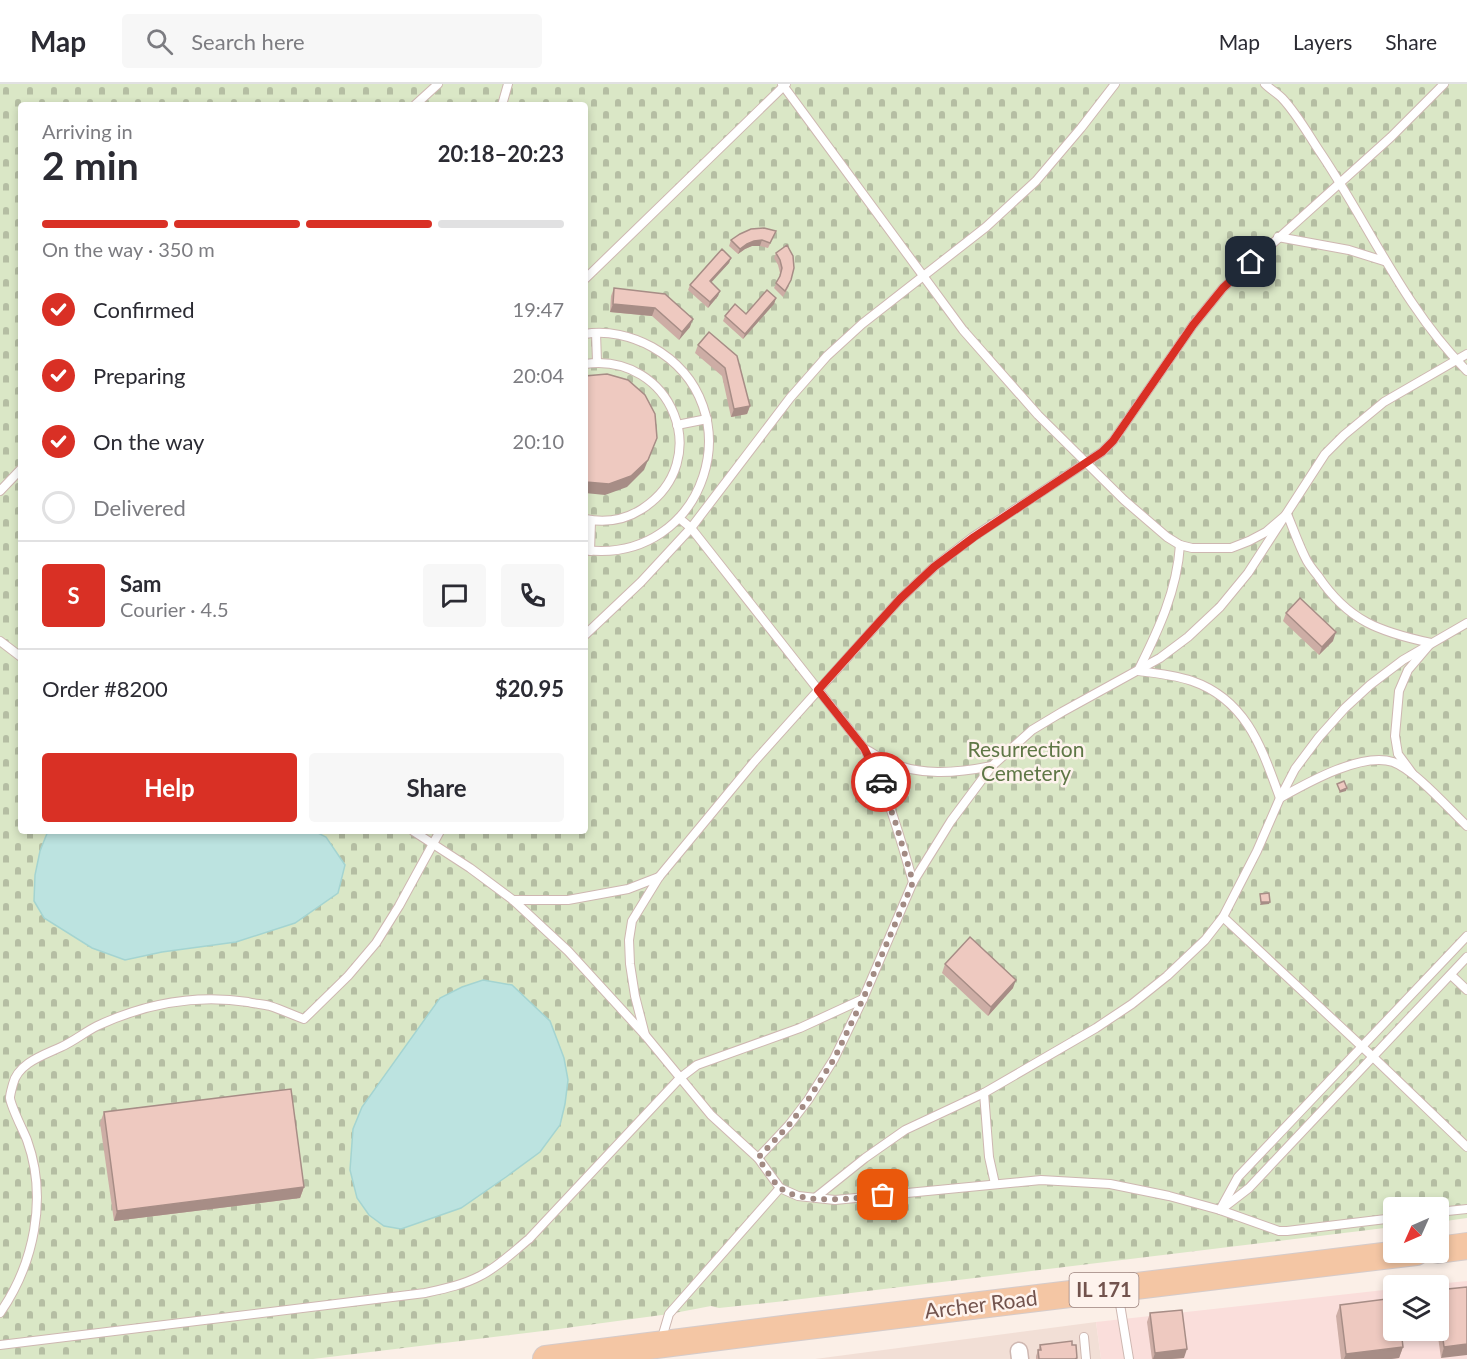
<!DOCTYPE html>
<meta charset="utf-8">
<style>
:root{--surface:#fff;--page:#f7f7f7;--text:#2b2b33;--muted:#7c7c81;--line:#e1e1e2;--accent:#d93025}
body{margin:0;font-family:Lato,sans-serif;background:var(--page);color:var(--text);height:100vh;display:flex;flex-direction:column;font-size:22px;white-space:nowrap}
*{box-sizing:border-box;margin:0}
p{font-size:20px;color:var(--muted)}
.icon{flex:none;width:33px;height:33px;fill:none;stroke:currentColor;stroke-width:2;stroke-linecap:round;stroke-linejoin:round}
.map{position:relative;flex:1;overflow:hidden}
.side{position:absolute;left:18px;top:18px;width:570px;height:732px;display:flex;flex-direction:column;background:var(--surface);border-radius:6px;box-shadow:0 3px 9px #0003}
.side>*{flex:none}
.needle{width:39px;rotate:225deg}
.controls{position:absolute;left:1383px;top:1113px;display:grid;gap:12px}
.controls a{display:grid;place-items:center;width:66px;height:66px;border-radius:6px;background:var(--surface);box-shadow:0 3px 9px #0003;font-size:30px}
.pin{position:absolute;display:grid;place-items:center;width:51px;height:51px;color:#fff;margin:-26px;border-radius:12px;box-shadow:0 3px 9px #0006}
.courier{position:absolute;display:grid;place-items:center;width:60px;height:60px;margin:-30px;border:4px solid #d93025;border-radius:50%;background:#fff;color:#222;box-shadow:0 2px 8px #0007}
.summary em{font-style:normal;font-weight:700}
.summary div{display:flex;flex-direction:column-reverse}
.summary{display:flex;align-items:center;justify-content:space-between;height:102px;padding:0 24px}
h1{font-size:39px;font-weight:700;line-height:45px}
.bar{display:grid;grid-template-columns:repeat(4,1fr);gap:9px 6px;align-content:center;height:72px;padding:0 24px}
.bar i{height:8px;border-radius:4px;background:var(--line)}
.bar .current{background:var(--accent)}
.bar p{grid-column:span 4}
.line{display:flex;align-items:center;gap:15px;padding:0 24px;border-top:2px solid var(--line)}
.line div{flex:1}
.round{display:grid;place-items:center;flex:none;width:63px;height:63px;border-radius:6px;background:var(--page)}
ol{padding:0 24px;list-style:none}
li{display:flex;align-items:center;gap:18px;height:66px}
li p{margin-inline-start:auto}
li .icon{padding:6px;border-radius:50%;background:var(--accent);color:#fff;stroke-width:4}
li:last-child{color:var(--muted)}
li i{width:33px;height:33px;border:3px solid var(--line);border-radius:50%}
.action{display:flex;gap:12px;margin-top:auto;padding:12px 24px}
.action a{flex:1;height:69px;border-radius:6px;background:var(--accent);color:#fff;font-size:24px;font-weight:700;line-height:69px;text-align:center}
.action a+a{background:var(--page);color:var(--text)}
header{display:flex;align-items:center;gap:36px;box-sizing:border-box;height:84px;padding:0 30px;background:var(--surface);border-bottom:2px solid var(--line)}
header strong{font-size:28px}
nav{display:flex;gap:33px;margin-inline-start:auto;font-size:21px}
.search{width:420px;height:54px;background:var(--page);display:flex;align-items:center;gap:15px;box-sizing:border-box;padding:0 21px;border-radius:6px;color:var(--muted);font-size:22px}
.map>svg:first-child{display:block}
</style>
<header>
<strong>Map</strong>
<div class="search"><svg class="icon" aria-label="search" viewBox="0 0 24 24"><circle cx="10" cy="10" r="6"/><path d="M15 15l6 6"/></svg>Search here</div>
<nav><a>Map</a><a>Layers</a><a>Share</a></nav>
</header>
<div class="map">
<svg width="1467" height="1275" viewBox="0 0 1467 1275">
<defs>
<pattern id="cemetery-stones" width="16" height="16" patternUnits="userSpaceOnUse" patternTransform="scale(1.5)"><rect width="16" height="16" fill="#dae7c6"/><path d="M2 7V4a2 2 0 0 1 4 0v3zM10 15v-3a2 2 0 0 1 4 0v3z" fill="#b5bea3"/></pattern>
</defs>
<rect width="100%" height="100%" fill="#fbefe7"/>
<path fill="#f2dfd6" d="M1096,1238L1101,1275H815Z"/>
<path fill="#fadedb" d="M1467,1197V1275H1101L1096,1238L1393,1205L1394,1246H1438V1202L1427,1201Z"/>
<path fill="url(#cemetery-stones)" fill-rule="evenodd" d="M0,0H1467V1134L1439,1138L1438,1124H1394L1393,1143L785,1217L719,1224L711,1222L669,1230L551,1246L313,1275H0ZM21,21H585V747H21Z"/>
<g fill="#bce3e0" stroke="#a4d4d1" stroke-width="1.5">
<path d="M48,747H314L326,753L345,781L338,809L295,839L236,858L162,868L125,876L92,864L44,834L34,817L35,791L40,767Z"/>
<path d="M483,896L512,901L550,937L564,974L568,996L565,1020L560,1041L540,1068L506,1093L461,1124L401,1145L384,1142L369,1131L357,1114L350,1086L353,1045L362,1023L440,914L462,903Z"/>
</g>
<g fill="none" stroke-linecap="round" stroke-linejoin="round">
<g stroke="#ceb7b1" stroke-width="10">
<g id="lane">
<path d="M782,0L963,246L1038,331L1124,416L1167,453L1180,461L1192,464H1231L1249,457L1266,448L1287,430C1293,444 1298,459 1305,473C1308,480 1313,486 1318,492C1348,537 1380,548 1431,559L1408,586L1399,607L1395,652L1398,670L1412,689"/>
<path d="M1265,0C1270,5 1277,9 1282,14C1298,31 1309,52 1322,71C1370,143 1405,225 1467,287"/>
<path d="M415,21L438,0"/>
<path d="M502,21L508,0"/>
<path d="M1278,153L1349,166L1384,177"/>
<path d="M585,195L786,0"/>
<path d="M596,249L597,278"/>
<path d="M585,250C607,246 632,252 652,263C757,322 706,481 585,466"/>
<path d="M585,280C672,268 716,377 642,425C625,436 605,439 585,435"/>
<path d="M677,341L707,335"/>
<path d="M0,407L21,385"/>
<path d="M679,434L691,444L864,664C887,706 900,753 913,798"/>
<path d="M1180,461C1177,507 1158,547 1138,587C1156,589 1175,591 1192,597C1247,616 1262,665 1280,714C1307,699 1361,668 1393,678C1415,686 1449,725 1467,742"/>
<path d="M590,467L591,437"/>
<path d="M585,551L641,498L691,444L790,314L827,272L862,240L986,143L1036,97L1081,44L1115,0"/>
<path d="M0,557L21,573"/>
<path d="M865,665C871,668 878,673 885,676C918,693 957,689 992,682"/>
<path d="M413,747L470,784L513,816L568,867L645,951L711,1031L758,1074L780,1104"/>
<path d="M513,816H568L628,805L659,793"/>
<path d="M1223,833L1372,972L1467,1063"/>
<path d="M1451,891L1467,906"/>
<path d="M645,951L635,912L630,880L629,856L632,837L659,793L754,678L900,515L934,483L973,453L1102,368L1113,357L1193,241L1223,204L1391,53L1444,0"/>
<path d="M984,1009L989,1073L995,1100"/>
<path d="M758,1074L789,1041L808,1016L834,975L863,915L913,798L951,737L992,682L1032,646L1062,628L1160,574L1188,553L1220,523L1248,489L1325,370L1344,351L1384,318L1467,270"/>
<path d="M815,1114L865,1074L905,1046L984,1009L1096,944L1132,920L1167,892L1205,856L1223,833L1257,767L1280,714L1295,685L1319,653L1345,624L1370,601L1403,576L1467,539"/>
<path d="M1223,1124L1249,1104L1467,873"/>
<path d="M1220,1126L1238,1093L1467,852"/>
<path d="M1438,1128L1467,1125"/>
<path d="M1118,1208L1129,1275"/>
<path d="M0,1229C34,1180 48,1114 27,1056C23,1046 11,1023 10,1014C10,1010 12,1004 13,1000C18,979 44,971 61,963C74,957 85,948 97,942C144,920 196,910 248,918C255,920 263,920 270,922C282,926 293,931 304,935L348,892L376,859L399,822L440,747"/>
<path d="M1084,1253L1086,1275"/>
<path d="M661,1257L669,1230L780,1104L798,1112L835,1116L1041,1096L1110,1100L1169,1112L1220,1126L1279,1147H1287L1394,1134"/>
<path d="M0,1261L425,1209C443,1205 463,1201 480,1192C498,1183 513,1168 529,1155L680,994L697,981L800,944L863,915"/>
</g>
</g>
<g stroke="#ceb7b1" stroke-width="19">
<path id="street" d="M1019,1267L1020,1275"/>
</g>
<g stroke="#d5cbca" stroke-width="28">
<g id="primary">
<path d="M1438,1166L1467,1162"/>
<path d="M546,1275L791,1244L1416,1168"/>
</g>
</g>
<use href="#lane" stroke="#fff" stroke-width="8"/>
<use href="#street" stroke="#fff" stroke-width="16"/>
<use href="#primary" stroke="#f4c6a4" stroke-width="26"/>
</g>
<g fill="#cdada5">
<path d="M774,152L768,164L760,162H752L745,165L738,170L729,162L731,156Z"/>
<path d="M787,161L789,202L783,213L774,204L779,194L780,189L778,181L774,174L776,169Z"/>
<path d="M731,174L729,179L711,198L720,207L718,212L708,224L688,206L690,201Z"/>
<path d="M614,204L690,243L679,256L652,232L610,228L611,212Z"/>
<path d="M776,214L774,220L743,255L723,237L725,232L746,230Z"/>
<path d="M698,261L737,272L750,322L747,330L731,333L722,292L695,269Z"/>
<path d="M1286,529L1333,557L1319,571L1283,537Z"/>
<path d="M945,880L1013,904L988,932L942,889Z"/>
<path d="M104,1028L304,1103L300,1114L114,1137L100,1039Z"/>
<path d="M1467,1203L1441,1274L1437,1246H1438V1206Z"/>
<path d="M1340,1221L1403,1263L1399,1274L1391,1275H1341L1336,1232Z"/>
<path d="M1150,1229L1184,1274L1171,1275H1152L1147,1238Z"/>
<path d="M1040,1261H1072L1077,1275H1036V1272Z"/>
</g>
<g fill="#a78d86">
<path d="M762,156L760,162H752L745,165L738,170L740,165L747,160L754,157Z"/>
<path d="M731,174L729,179L708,202L710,197Z"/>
<path d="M720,207L718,212L708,224L710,218Z"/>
<path d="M776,214L774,220L743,255L745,250Z"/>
<path d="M613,220L655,224L652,232L610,228Z"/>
<path d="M693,235L690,243L679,256L682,248Z"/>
<path d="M750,322L747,330L731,333L734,325Z"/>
<path d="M657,354L644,386L627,403L605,411L585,409L586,398Z"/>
<path d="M1336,548L1333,557L1319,571L1322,563Z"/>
<path d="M1347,704L1346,707L1339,709L1340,707Z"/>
<path d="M1261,818H1270L1269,820L1260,821Z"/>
<path d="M1016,896L1013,904L988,932L991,923Z"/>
<path d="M304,1103L300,1114L114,1137L117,1127Z"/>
<path d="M1467,1260V1271L1441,1274L1444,1263Z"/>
<path d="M1403,1263L1399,1274L1391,1275H1344L1346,1270Z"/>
<path d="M1187,1265L1184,1274L1171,1275H1153L1155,1269Z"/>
</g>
<g fill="#eec9c0" stroke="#a78d86" stroke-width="1.5">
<path d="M764,144L776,147L770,159L762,156L754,157L747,160L740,165L731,156L740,150L751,145Z"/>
<path d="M787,161L793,172L794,184L791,196L785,207L776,199L780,192L782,184L780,176L776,169Z"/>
<path d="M722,165L731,174L710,197L720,207L710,218L690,201Z"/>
<path d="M614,204L665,210L693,235L682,248L655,224L613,220Z"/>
<path d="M767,206L776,214L745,250L725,232L735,220L746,230Z"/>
<path d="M709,248L737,272L750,322L734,325L725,284L698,261Z"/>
<path d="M607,290L628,296L645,311L655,330L657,354L648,376L631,392L609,400L586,398L585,292Z"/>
<path d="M1300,514L1336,548L1322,563L1286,529Z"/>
<path d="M1344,697L1347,704L1340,707L1337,700Z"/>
<path d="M1269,809L1270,818H1261L1260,810Z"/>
<path d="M970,853L1016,896L991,923L945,880Z"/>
<path d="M291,1005L304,1103L117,1127L104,1028Z"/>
<path d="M1467,1203V1260L1444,1263L1438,1216V1206Z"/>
<path d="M1394,1214V1246H1401L1403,1263L1346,1270L1340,1221Z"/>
<path d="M1182,1226L1187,1265L1155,1269L1150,1229Z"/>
<path d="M1072,1257V1261H1076L1077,1274L1075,1275H1039L1038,1266H1041L1040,1261Z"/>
</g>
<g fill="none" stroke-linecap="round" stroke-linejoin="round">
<path stroke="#a28a83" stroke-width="6" stroke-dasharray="0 10.8" d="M881,698L896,740L913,798L863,915L834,975L808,1016L789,1041L758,1074C764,1082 773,1098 780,1104C805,1122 855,1114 883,1111"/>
<path stroke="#d93025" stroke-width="8" d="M881,698L864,664L818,606L900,515L934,483L974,453L1102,368L1113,357L1193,241L1223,204L1251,178"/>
</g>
<g text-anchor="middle" stroke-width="5" stroke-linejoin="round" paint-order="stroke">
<rect fill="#fef3ed" stroke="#9c837d" stroke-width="1.5" x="1069.5" y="1189" width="69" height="34" rx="4.5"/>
<g font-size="20" font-weight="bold" fill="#72534d">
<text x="1104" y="1213">IL 171</text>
</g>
<g font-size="21" fill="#5e7746" stroke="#fef3ed">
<text x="1026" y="673">Resurrection<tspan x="1026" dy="24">Cemetery</tspan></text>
</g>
<g font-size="21" fill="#72534d" stroke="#fef3ed">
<text transform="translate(981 1221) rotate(-7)" y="7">Archer Road</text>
</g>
</g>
</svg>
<div class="controls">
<a><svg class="needle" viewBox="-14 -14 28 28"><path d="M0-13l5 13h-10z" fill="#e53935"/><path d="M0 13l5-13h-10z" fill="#7c7c81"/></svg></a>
<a><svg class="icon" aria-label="layers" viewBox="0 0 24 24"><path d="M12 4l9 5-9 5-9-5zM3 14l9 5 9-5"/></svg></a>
</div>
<div class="pin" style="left:883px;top:1111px;background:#ea580c"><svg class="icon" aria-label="bag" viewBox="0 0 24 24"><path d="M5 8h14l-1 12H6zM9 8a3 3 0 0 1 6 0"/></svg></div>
<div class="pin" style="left:1251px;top:178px;background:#1f2937"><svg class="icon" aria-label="home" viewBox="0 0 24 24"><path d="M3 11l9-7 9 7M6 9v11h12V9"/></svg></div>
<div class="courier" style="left:881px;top:698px"><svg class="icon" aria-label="car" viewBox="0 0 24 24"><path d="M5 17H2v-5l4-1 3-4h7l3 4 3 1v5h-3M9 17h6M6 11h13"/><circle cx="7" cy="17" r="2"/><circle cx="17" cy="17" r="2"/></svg></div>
<section class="side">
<div class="summary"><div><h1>2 min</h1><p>Arriving in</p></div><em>20:18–20:23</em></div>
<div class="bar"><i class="current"></i><i class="current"></i><i class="current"></i><i></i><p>On the way · 350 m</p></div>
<ol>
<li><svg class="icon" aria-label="check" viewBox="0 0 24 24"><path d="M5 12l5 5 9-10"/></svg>Confirmed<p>19:47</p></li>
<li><svg class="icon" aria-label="check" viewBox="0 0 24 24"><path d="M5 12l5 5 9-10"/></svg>Preparing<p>20:04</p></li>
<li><svg class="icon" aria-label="check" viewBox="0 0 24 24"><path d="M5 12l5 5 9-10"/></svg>On the way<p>20:10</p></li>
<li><i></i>Delivered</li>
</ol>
<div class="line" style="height:108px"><b class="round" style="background:var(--accent);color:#fff">S</b><div><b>Sam</b><p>Courier · 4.5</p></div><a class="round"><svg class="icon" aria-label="chat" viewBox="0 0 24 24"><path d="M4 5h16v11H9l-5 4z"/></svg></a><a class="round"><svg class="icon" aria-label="phone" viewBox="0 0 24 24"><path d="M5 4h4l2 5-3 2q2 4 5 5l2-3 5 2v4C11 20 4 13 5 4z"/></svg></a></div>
<div class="line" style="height:78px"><div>Order #8200</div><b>$20.95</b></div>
<div class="action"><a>Help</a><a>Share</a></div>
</section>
</div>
